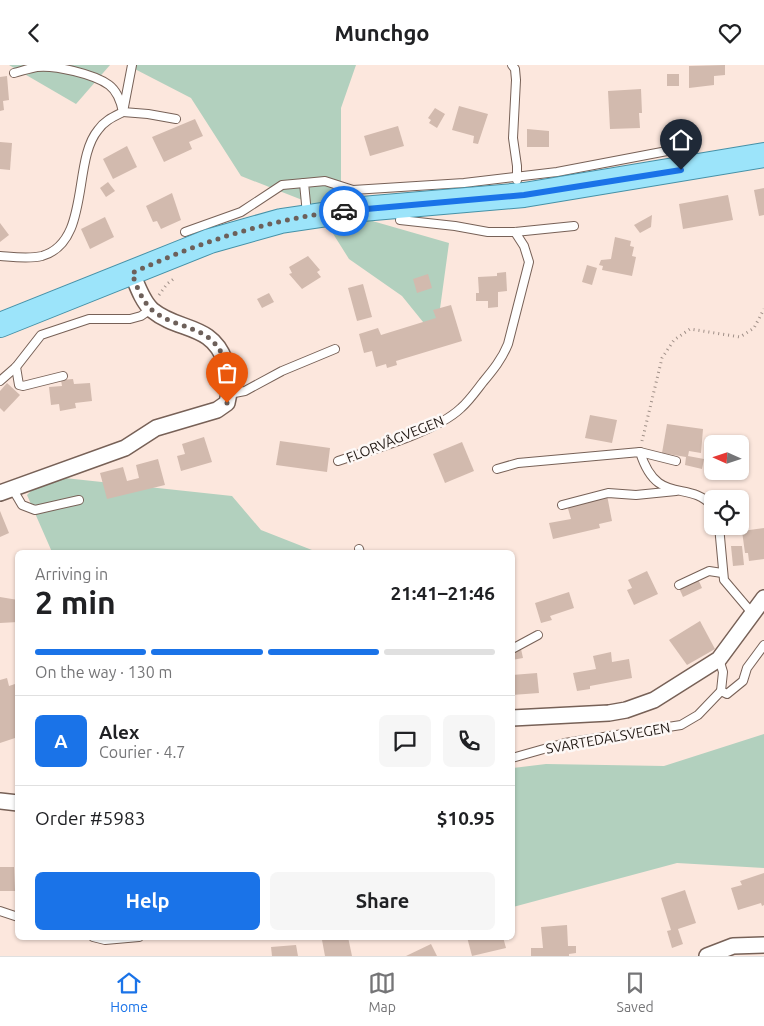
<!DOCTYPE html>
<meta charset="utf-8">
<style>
:root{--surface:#fff;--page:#f6f6f6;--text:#202124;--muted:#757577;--line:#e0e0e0;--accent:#1a73e8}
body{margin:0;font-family:Ubuntu,sans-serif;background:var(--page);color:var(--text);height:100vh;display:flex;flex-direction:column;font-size:19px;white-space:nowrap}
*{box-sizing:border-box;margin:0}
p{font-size:16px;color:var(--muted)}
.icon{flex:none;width:28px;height:28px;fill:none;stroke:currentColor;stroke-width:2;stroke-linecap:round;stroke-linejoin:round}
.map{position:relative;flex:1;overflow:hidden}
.side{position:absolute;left:15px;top:485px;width:500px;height:390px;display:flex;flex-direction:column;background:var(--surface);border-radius:8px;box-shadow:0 1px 4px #0004}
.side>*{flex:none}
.needle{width:32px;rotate:273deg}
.fabs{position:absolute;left:704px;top:370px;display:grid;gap:10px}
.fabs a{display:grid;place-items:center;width:45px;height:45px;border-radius:8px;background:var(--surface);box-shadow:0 1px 4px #0004;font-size:25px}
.pin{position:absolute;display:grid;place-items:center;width:42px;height:42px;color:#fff;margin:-51px -21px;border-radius:50% 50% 50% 0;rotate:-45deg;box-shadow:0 0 5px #0007}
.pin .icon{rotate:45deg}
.courier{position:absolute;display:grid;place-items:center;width:50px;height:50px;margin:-25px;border:4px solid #1a73e8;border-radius:50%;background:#fff;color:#222;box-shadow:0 1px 6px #0007}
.head em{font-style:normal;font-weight:700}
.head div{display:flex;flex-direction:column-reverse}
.head{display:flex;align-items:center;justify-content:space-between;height:85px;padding:0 20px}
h1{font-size:32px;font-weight:700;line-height:38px}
.bar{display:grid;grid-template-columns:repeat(4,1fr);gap:8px 5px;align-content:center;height:60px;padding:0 20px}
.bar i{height:6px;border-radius:4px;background:var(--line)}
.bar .on{background:var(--accent)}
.bar p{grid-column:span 4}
.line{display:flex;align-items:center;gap:12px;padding:0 20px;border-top:1px solid var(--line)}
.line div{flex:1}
.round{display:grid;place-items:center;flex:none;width:52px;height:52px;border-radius:8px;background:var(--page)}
.primary-button{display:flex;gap:10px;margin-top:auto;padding:10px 20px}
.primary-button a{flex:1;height:58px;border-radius:8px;background:var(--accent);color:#fff;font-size:20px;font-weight:700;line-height:58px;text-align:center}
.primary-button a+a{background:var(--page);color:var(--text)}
header{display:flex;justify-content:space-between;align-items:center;height:65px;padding:0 20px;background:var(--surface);font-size:22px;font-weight:700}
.dock{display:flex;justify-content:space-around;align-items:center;height:70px;border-top:1px solid var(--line);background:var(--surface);font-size:14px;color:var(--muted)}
.dock a{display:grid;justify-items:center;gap:2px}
.dock .on{color:var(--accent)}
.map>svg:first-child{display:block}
</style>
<header><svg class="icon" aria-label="back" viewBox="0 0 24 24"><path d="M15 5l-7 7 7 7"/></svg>Munchgo<svg class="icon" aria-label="heart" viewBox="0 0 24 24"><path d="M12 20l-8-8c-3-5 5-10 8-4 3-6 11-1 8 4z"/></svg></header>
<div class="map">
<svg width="764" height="891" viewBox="0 0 764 891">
<rect width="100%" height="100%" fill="#fce7dd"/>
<g fill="#b2d0be">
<path d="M9,0H110L76,39Z"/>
<path d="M127,0H356L341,43V147L449,178L436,273L402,231L349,194L315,140L241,111L191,33Z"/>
<path d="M46,411L232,431L261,465L317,487H52L27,430Z"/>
<path d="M764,669V803L677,798L513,842V703L546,699L664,701Z"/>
</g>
<g fill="#d2baae">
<path d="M725,0V10L714,11V20L689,23V1Z"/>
<rect x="667" y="9" width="12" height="12"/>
<path d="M7,11L9,35L3,36L4,45L0,46V12Z"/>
<path d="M641,24L642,48H639L640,63L610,64L608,26Z"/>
<path d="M459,41L488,49L478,79L473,78L474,71L452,65Z"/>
<path d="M435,43L445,49L437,63L429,58L431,55L428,53Z"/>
<path d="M195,54L203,71L189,77L192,84L164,97L152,72Z"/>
<path d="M398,61L404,81L370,91L364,71Z"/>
<path d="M527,64L549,66V82H527Z"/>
<path d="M0,77L12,78L10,105L0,104Z"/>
<path d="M127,81L137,102L113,114L103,94Z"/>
<path d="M108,117L115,126L106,132L100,123Z"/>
<path d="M764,123V150L759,151L754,125Z"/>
<path d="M172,128L181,155L161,164L157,156L153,157L146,141Z"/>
<path d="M728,130L733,155L683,164L679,139Z"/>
<path d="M652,150L651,162L640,168L634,160Z"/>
<path d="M105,152L114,172L90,184L81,164Z"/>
<path d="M0,158L9,170L0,177Z"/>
<path d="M615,172L631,176L630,181L634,182L632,191L636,192L632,211L602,205L603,201L599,200L601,195L611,194Z"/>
<path d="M308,191L320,205L317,207L321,212L302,224L289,209L292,208L289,202Z"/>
<path d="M587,200L597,203L592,220L582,217Z"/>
<path d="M506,207L507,226L498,227V242L488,243V236H476V228H479L478,212L497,211V208Z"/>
<path d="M428,209L432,223L417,228L413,214Z"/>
<path d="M363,219L372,252L357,256L348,223Z"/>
<path d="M269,228L274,237L262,243L257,234Z"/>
<path d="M451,240L462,276L396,296L397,300L387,303L386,299L376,302L372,286L364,288L359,269L378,263L381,270L436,253L433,245Z"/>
<path d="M73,314L74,319L90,318L92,336L75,338L76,343L60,346L59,339L51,340L49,322L62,321L61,315Z"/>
<path d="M7,318L20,330L4,347L0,343V326Z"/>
<path d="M590,350L617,355L612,378L585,373Z"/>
<path d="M667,359L703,364L701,388L689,386L688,391L704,394L702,404L685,400L686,392L662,388Z"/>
<path d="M204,372L212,397L181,406L177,391L185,389L182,379Z"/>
<path d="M280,376L330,383L327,407L276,400Z"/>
<path d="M462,377L474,406L445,418L433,389Z"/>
<path d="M158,394L165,420L107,434L100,408L123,402L127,416L139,413L136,400Z"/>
<path d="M607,430L612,456L599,459L600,463L553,474L549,458L571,454L567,440Z"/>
<path d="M0,446L9,468L0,472Z"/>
<path d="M764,463V494L749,496L748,488H745L742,466Z"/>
<path d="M731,481H742L744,500L733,501Z"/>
<path d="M647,506L658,529L634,540L627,525L632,523L628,515Z"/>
<path d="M698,514L702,523L683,532L679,523Z"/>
<path d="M569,527L574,543L550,551L552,555L541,558L535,538Z"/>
<path d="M0,532L18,535V557L0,558Z"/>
<path d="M700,556L715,584L687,600L669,575Z"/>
<path d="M521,584L523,593L512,595V586Z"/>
<path d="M611,587L612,597L629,594L632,613L590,621V624L577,626L573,608L596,604L593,591Z"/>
<path d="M537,608L539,628L512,630V610Z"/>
<path d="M7,613L9,621L18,618V672L0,678V615Z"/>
<path d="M0,802H14L15,826H0Z"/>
<path d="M764,808V840L762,841L761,838L738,845L731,823L742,820L740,816Z"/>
<path d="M685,825L696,858L678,864L683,879L672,883L667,866L671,865L661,833Z"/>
<path d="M567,860L568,881H576V888L569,889V891H531V883H543L541,862Z"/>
<path d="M335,872H348L352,891H325L322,875Z"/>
<path d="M467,872H503L506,883L472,891Z"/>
<path d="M431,879L437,891H406Z"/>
<path d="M296,880L298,891H272L271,882Z"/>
</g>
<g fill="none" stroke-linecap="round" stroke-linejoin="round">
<g stroke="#776157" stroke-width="10">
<g id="lane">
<path d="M512,0L515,4L516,15L513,73L517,101V115"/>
<path d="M14,8C22,6 30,3 37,2C55,0 94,9 109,20C117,26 121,37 123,47L148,49L176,54"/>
<path d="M307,149L304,118L325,116L353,125L464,118L557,107L688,82"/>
<path d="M400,155L455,161L488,167H515L574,161"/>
<path d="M185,167L241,147L282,120L304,118"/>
<path d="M0,191C14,192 29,194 42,191C91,177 72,96 98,65C104,56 113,52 123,47L132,0"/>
<path d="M16,302L19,320L23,321L63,311"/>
<path d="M0,316L16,302L41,270L89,254H130L141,251L151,244"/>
<path d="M229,329L245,326L282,306L335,284"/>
<path d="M640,387L676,396"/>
<path d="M338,396C372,385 436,367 461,343C469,336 476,326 483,317C493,305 502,294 508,279L529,197L524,181L515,167"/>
<path d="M497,404L518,398L640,387C657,442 689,414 712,441"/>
<path d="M12,423L22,440L35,445L79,435"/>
<path d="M562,440L608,428L636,430L676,426"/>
<path d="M719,461L724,515L752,548"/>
<path d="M359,484L360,488"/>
<path d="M679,520L709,506L722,508"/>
<path d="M512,584L538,570"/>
<path d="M719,594L723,607L721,626L727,629L743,616L747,603L764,580"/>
<path d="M512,693L565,678L681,660L698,650L721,626"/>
<path d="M0,846L18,852"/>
<path d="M93,872L105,875L139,872"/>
</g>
</g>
<g stroke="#776157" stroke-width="18">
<g id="street">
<path d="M0,428L125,383L156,363L217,345L227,338C231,323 231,310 225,296C211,258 179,267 152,245C142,236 137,220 132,208"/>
<path d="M512,653L609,648L626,645L654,635L719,594L764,533"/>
<path d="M0,736L18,738"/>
<path d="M707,891L733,881L764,880"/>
</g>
</g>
<g stroke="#4691a7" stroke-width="26">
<path id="primary" d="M0,260L210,176L281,156L362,144L524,130L764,90"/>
</g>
<g stroke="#9f8f87" stroke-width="3" stroke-dasharray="1 4" stroke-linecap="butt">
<path d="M159,230L167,219L175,213"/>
<path d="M642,376L662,293L674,275L690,264L740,272L754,263L764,244"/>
</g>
<use href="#lane" stroke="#fff" stroke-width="8"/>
<use href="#street" stroke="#fff" stroke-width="15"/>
<use href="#primary" stroke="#9ce4fa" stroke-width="24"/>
</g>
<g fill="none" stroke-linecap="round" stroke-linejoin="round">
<path stroke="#6d605a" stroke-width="5" stroke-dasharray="0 9" d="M227,338C231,323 231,310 225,296C211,258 179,267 152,245C142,236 136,220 132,208C200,177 269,154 344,146"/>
<path stroke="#1a73e8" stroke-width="6" d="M344,146L524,130L681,105"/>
</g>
<g text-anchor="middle" stroke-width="5" stroke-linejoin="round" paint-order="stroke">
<g font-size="14" fill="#201813" stroke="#fdf8f6">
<text transform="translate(395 374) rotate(-22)" y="5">FLORVÅGVEGEN</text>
<text transform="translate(608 673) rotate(-10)" y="5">SVARTEDALSVEGEN</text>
</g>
</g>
</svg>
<div class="fabs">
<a><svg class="needle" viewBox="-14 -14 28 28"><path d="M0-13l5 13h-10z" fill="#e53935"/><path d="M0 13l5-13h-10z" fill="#757577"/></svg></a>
<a><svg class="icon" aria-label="locate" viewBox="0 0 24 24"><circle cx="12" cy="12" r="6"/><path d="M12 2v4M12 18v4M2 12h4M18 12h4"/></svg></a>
</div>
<div class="pin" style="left:227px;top:338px;background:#ea580c"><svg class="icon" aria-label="bag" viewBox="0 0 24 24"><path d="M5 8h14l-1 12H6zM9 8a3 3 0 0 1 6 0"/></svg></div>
<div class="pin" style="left:681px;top:105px;background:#1f2937"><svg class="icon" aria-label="home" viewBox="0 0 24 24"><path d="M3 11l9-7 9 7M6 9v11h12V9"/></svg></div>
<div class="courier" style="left:344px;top:146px"><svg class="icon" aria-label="car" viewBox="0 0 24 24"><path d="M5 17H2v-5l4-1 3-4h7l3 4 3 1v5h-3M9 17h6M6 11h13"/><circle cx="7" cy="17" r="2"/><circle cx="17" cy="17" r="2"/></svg></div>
<section class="side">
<div class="head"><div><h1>2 min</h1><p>Arriving in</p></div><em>21:41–21:46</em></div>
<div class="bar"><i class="on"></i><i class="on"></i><i class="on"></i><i></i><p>On the way · 130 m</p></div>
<div class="line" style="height:90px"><b class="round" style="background:var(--accent);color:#fff">A</b><div><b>Alex</b><p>Courier · 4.7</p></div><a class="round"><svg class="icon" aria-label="chat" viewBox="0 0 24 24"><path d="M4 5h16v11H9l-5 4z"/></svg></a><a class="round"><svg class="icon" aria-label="phone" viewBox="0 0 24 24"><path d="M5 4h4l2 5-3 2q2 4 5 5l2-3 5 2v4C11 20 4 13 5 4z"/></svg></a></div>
<div class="line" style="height:65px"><div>Order #5983</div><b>$10.95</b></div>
<div class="primary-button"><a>Help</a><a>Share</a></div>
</section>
</div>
<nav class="dock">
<a class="on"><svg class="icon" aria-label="home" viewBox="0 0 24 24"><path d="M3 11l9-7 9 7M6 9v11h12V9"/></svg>Home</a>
<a><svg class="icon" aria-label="map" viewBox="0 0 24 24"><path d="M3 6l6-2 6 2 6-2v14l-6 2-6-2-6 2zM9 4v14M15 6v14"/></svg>Map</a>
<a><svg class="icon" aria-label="saved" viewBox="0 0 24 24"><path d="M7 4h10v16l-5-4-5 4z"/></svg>Saved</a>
</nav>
